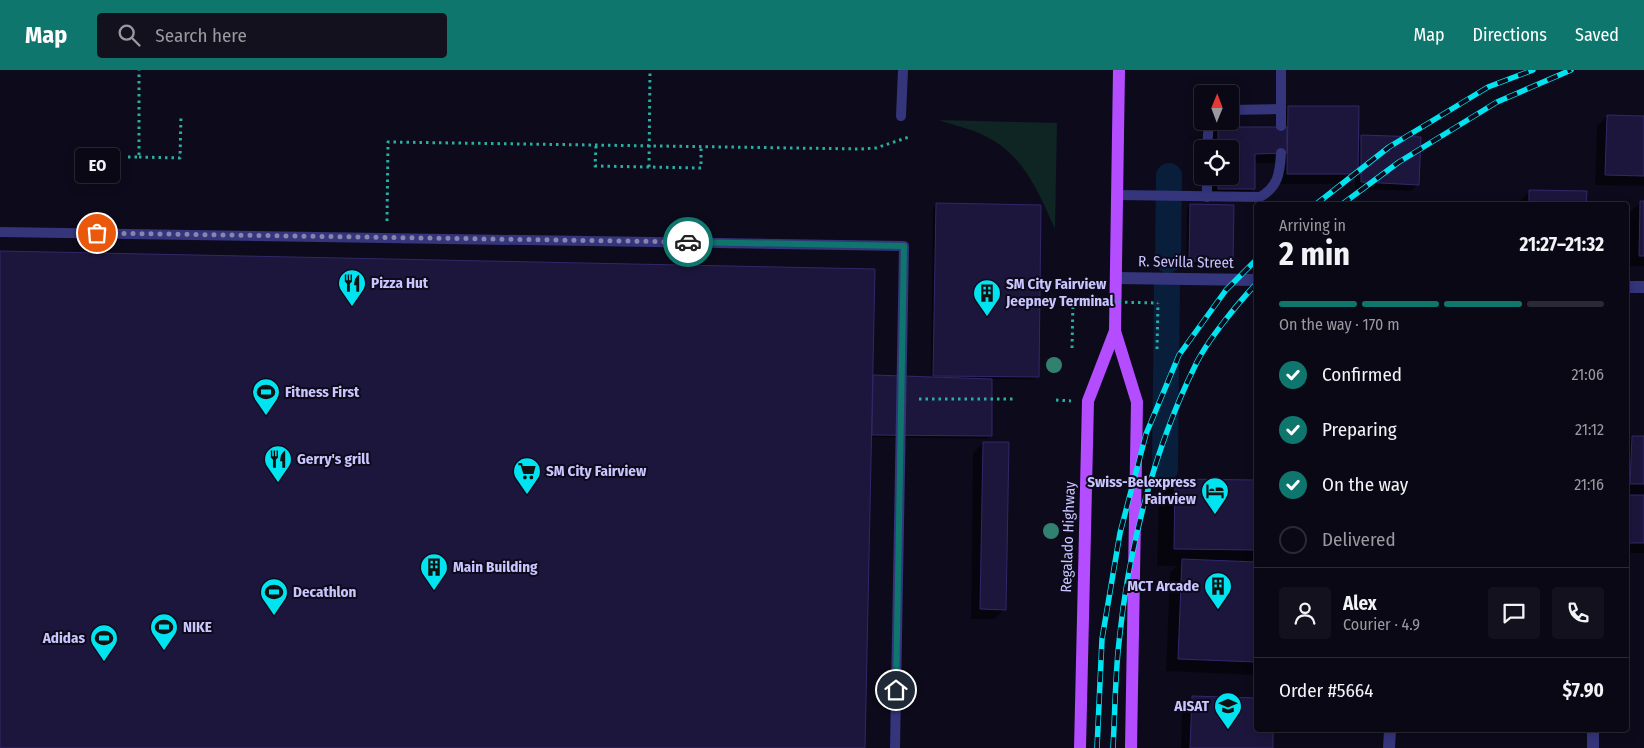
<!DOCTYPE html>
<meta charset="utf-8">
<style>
:root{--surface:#0a0814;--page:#13111d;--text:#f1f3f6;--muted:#999aa0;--line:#2a2934;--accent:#0f766e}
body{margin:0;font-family:"Fira Sans Condensed",sans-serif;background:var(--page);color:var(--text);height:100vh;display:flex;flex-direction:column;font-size:19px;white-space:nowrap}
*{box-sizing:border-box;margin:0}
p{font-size:16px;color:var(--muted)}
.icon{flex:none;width:28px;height:28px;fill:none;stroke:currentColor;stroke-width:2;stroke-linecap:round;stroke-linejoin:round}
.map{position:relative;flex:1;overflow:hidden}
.side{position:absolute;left:1254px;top:132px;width:375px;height:530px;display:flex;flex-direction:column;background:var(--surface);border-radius:5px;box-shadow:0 2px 12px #0003,0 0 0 1px var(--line)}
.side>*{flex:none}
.needle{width:32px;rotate:1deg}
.tools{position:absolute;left:1194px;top:15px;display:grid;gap:10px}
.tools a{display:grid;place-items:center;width:45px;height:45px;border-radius:5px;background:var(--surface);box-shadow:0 2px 12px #0003,0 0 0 1px var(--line);font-size:25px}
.pin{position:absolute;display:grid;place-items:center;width:42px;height:42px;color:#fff;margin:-21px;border:2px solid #fff;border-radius:50%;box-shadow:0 1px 5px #0007}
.courier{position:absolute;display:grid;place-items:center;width:50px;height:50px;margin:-25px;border:4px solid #0f766e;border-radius:50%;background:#fff;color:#222;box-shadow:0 1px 6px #0007}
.bubble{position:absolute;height:35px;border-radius:5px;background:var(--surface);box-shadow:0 2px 12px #0003,0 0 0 1px var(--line);font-size:16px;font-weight:700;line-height:35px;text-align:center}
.headline em{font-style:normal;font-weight:700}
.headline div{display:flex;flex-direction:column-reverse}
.headline{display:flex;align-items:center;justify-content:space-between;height:85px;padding:0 25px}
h1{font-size:32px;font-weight:700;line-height:38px}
.bar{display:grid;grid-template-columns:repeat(4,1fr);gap:8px 5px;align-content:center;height:60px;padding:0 25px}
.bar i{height:6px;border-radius:4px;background:var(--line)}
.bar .active{background:var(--accent)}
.bar p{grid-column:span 4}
.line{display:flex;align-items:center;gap:12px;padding:0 25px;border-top:1px solid var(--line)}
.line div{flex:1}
.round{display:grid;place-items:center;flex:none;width:52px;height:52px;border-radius:5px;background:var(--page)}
ol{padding:0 25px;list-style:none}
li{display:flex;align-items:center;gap:15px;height:55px}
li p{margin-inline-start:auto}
li .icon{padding:5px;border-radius:50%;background:var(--accent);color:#fff;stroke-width:4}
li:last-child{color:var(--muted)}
li i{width:28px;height:28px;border:2px solid var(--line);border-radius:50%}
header{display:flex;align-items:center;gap:30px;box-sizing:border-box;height:70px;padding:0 25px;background:var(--accent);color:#fff}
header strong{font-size:24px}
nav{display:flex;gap:28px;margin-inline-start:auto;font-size:18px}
.search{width:350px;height:45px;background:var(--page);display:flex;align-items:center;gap:12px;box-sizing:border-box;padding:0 18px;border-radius:5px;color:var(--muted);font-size:19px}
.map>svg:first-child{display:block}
</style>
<header>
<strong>Map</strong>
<div class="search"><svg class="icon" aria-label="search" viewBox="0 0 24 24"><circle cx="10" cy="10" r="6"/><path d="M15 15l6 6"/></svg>Search here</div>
<nav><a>Map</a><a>Directions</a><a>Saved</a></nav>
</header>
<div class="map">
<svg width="1644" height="678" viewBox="0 0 1644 678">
<rect width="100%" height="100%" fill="#0d0a1b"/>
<path fill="#0e2523" d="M939,50L1057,53L1055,159C1039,123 1024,86 987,67C973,59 955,56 939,50Z"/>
<g fill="#0007">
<path d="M1288,37L1357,71L1362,67L1418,114L1411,121L1355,119V106L1347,114H1277L1278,93H1254V118L1243,128H1208V106H1230V79H1208V68L1218,58H1278V47Z"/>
<path d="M1607,46L1644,47V116L1595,115L1597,56Z"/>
<path d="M1530,121L1585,135H1520V131Z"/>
<path d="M1641,132H1644V196H1629L1630,142Z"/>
<path d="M936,134L1037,306L1034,309H991L990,366L987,369L870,367L864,678H0V183L872,306L931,308L933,138Z"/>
<path d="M1191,135L1232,192L1229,195L1186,194L1187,138Z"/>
<path d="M1632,367H1644V483H1626V428L1630,424H1626V373Z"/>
<path d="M983,373L1005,539L995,549H971L973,383Z"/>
<path d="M1176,410L1256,411V603L1254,605L1166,601L1170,503L1177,496H1157L1159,427Z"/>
<path d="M1192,627L1256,629V660H1272L1271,678H1181L1182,637Z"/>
</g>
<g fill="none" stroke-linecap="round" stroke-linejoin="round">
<g stroke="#091e3b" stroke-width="26">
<path d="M1168,190L1169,106"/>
<path d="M1165,399L1167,217"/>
</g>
</g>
<g fill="#1c163c" stroke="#322869">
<path d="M1288,36H1359L1358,104H1287Z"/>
<path d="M1607,45L1644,46V106L1605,105Z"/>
<path d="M1218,57H1287V83L1255,84V119H1218V106H1230V79H1218Z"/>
<path d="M1361,65L1421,67L1419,115L1361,112Z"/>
<path d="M1529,120L1587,121L1586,135H1529Z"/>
<path d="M1640,131H1644V186H1639Z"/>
<path d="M936,133L1041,135L1039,307L933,306Z"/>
<path d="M1190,134L1234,135L1233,192L1189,191Z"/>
<path d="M0,181L875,199L865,678H0Z"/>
<path d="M873,305L992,309V366L872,365Z"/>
<path d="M1632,366H1644V414H1630Z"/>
<path d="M983,372H1009L1006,540L980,539Z"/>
<path d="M1175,409L1256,410V480L1174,479Z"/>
<path d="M1628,425H1644V473H1627Z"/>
<path d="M1182,489L1256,492V592L1178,589Z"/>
<path d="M1192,626L1256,628V660H1273V678H1190Z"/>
</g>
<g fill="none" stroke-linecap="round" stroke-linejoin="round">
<g stroke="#2aaea0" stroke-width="3" stroke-dasharray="2.5 4" stroke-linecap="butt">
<path d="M596,76L595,96L701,98V77"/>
<path d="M128,87H139V0"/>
<path d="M139,87L180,88L181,45"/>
<path d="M387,151L388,72L861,79L876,78L909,67"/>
<path d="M1072,278L1073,231"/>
<path d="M1157,279L1158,233"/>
<path d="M919,329H1016"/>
<path d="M1056,330L1071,331"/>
</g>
<g stroke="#34357b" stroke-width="10">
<path d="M1230,40L1280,39"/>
<path d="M901,46L903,0"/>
<path d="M1281,56V0"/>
<path d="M1207,79L1209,51"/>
<path d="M1118,125L1260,127C1278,117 1280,103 1281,83"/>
<path d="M1207,127V106"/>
<path d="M0,162L904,176L895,678"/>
</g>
<g stroke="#34357b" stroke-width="12">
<path d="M1116,208L1256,210"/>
<path d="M1626,217H1644"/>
<path d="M1389,678L1390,660"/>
<path d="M1593,678V660"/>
</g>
<g stroke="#b44cff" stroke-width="12">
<path d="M1119,0L1115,261L1137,332L1131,678"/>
<path d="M1080,678L1088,331L1115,261"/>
</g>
<g stroke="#00e3f0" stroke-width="5.5">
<g id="rail">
<path d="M1315,135L1389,77L1488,17L1533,0"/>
<path d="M1341,135L1399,92L1497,32L1571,0"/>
<path d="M1097,678L1102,569L1120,463L1146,364L1179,285L1226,220L1256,190"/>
<path d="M1113,678C1115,643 1115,607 1119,572C1128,480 1154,379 1195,296C1206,272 1238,233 1256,214"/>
</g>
</g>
<use href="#rail" stroke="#0d0a1b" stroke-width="4" stroke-dasharray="11" stroke-linecap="butt"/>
<g stroke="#2aaea0" stroke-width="3" stroke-dasharray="2.5 4" stroke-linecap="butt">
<path d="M649,97L650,0"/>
<path d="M1073,231L1158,233"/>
</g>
</g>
<g fill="#328070">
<circle cx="1054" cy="295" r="8"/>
<circle cx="1051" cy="461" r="8"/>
</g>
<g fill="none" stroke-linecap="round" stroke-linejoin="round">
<path stroke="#8784af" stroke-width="5" stroke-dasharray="0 9" d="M97,163L688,172"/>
<path stroke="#0f766e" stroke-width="6" d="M688,172L904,176L896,620"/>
</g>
<defs>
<g id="restaurant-pin" transform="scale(1.4375)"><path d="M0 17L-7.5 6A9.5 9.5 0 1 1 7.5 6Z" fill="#00e3f0" stroke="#0d0a1b"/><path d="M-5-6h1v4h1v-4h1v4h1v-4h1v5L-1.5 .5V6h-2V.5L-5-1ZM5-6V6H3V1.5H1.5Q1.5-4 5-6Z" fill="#111"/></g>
<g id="building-pin" transform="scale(1.4375)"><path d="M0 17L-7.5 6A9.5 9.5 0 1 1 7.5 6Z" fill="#00e3f0" stroke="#0d0a1b"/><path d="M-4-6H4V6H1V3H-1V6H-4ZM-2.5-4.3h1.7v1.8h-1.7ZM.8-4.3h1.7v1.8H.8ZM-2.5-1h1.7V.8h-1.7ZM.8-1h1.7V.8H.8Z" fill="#111"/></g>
<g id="stadium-pin" transform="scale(1.4375)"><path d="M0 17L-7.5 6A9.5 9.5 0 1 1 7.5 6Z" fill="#00e3f0" stroke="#0d0a1b"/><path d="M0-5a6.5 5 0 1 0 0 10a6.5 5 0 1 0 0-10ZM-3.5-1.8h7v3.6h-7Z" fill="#111"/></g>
<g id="supermarket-pin" transform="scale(1.4375)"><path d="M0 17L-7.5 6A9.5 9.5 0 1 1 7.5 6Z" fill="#00e3f0" stroke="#0d0a1b"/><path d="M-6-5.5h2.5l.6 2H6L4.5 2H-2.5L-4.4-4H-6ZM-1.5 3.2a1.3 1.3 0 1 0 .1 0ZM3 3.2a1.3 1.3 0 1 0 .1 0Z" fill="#111"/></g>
<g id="hotel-pin" transform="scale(1.4375)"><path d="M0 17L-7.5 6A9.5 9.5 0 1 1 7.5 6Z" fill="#00e3f0" stroke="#0d0a1b"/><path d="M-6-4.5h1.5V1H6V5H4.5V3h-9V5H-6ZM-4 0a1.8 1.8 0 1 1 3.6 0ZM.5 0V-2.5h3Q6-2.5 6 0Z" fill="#111"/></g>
<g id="school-pin" transform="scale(1.4375)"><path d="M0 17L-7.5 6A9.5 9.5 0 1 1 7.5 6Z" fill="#00e3f0" stroke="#0d0a1b"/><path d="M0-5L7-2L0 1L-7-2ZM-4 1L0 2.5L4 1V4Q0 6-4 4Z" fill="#111"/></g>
</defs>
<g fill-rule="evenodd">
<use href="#restaurant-pin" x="352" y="213"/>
<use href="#building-pin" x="987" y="223"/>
<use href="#stadium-pin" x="266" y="322"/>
<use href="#restaurant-pin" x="278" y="389"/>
<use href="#supermarket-pin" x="527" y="401"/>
<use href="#hotel-pin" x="1215" y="421"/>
<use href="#building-pin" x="434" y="497"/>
<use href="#building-pin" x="1218" y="516"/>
<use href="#stadium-pin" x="274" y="522"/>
<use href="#stadium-pin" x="164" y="557"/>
<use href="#stadium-pin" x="104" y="568"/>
<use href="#school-pin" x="1228" y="636"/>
</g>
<g text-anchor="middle" stroke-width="4" stroke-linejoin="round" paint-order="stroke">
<g font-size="15" fill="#c9c5ff" stroke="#0d0a1b">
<text transform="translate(1186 192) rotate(1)" y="5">R. Sevilla Street</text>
<text transform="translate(1068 467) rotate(-88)" y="5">Regalado Highway</text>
</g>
<g font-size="15" font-weight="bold" fill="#c9c5ff" stroke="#0d0a1b" text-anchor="start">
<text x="371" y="218">Pizza Hut</text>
<text x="1006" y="219">SM City Fairview<tspan x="1006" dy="17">Jeepney Terminal</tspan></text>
<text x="285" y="327">Fitness First</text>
<text x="297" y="394">Gerry's grill</text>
<text x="546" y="406">SM City Fairview</text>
<text x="1196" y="417" text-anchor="end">Swiss-Belexpress<tspan x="1196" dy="17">Fairview</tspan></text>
<text x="453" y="502">Main Building</text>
<text x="1199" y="521" text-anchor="end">MCT Arcade</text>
<text x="293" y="527">Decathlon</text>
<text x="183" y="562">NIKE</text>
<text x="85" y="573" text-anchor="end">Adidas</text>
<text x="1209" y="641" text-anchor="end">AISAT</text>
</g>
</g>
</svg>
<div class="tools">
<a><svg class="needle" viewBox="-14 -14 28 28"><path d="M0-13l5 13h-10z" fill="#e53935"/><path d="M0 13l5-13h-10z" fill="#999aa0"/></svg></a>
<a><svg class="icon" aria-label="locate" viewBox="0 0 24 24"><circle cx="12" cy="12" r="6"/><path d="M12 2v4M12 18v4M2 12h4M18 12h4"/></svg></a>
</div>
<div class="pin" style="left:97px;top:163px;background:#ea580c"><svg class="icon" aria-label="bag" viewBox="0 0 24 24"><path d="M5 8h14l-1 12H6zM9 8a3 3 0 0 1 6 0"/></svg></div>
<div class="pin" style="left:896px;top:620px;background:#1f2937"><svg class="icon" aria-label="home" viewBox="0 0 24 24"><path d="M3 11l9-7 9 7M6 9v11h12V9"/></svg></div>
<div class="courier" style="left:688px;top:172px"><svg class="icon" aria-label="car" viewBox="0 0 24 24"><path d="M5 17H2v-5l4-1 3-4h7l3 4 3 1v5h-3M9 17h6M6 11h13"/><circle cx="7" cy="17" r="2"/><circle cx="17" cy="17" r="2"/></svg></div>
<div class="bubble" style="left:75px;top:78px;width:45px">EO</div>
<section class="side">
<div class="headline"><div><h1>2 min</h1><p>Arriving in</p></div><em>21:27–21:32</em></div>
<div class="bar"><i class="active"></i><i class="active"></i><i class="active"></i><i></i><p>On the way · 170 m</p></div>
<ol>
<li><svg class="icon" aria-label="check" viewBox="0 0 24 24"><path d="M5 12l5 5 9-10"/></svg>Confirmed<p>21:06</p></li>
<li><svg class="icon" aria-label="check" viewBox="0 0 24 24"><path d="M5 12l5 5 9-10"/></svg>Preparing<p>21:12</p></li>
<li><svg class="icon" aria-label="check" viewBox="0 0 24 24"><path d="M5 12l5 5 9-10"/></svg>On the way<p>21:16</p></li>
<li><i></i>Delivered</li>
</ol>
<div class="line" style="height:90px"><a class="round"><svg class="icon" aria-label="person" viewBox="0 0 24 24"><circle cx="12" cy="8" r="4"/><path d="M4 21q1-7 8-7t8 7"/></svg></a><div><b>Alex</b><p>Courier · 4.9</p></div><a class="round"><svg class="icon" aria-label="chat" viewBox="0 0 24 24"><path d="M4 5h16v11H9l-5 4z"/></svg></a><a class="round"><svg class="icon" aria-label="phone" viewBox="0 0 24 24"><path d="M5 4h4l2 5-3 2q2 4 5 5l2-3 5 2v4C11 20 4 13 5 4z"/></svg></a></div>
<div class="line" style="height:65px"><div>Order #5664</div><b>$7.90</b></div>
</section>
</div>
